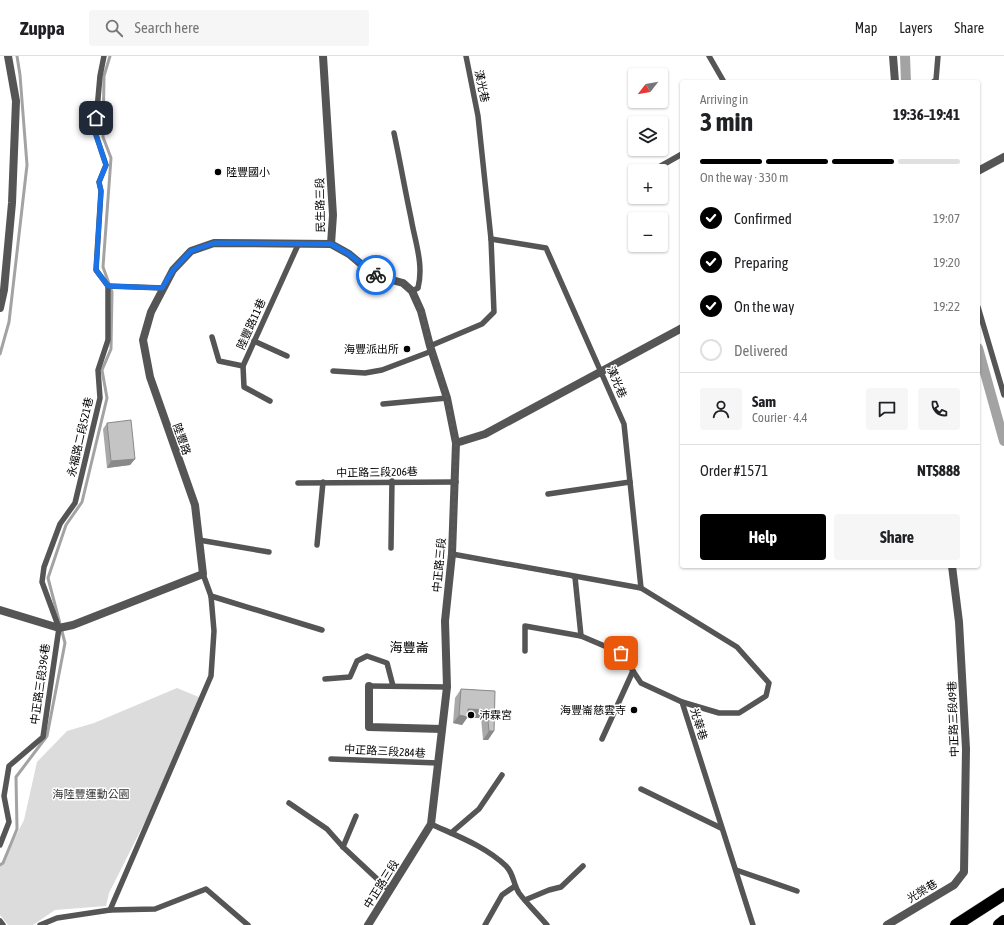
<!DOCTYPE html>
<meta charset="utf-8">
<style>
:root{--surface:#fff;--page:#f6f6f6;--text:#202124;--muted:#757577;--line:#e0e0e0;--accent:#000}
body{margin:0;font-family:"Asap Condensed","Noto Sans TC",sans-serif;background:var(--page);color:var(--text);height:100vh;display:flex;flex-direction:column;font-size:15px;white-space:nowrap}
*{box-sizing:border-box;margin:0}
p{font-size:13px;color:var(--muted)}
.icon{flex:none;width:22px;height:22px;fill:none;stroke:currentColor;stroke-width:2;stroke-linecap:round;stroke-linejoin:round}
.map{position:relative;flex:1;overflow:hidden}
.drawer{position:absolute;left:680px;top:24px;width:300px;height:488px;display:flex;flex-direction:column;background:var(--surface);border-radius:4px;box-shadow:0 1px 3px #0004}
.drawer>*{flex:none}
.needle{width:26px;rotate:239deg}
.controls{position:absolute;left:628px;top:12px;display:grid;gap:8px}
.controls a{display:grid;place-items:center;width:40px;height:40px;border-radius:4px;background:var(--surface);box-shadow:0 1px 3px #0004;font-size:20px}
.pin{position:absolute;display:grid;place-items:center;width:34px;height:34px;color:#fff;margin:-17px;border-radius:8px;box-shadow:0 2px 6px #0006}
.courier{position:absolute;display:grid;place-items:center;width:40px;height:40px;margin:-20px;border:3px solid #1a73e8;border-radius:50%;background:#fff;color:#222;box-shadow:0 1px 5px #0007}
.head em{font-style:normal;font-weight:700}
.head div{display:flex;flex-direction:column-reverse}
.head{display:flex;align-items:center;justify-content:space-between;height:68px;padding:0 20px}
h1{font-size:26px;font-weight:700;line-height:30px}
.bar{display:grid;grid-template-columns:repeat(4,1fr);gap:6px 4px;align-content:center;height:48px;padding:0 20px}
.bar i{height:5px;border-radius:3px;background:var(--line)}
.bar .on{background:var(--accent)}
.bar p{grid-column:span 4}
.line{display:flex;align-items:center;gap:10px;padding:0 20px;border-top:1px solid var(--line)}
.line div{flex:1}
.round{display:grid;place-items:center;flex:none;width:42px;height:42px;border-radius:4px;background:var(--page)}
ol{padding:0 20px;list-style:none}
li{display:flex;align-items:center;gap:12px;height:44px}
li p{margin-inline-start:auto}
li .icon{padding:4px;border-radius:50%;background:var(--accent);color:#fff;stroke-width:4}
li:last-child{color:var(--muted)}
li i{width:22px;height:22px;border:2px solid var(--line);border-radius:50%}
.primary-button{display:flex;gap:8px;margin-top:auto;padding:8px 20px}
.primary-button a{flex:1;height:46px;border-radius:4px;background:var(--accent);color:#fff;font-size:16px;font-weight:700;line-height:46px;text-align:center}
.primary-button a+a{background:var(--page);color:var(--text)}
header{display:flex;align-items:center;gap:24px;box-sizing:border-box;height:56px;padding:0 20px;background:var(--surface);border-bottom:1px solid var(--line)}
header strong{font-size:19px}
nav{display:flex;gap:22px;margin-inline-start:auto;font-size:14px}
.search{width:280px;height:36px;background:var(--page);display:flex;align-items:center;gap:10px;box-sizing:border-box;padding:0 14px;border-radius:4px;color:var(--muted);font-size:15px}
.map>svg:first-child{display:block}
</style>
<header>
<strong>Zuppa</strong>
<div class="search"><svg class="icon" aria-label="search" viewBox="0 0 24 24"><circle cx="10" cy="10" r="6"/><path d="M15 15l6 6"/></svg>Search here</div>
<nav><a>Map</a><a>Layers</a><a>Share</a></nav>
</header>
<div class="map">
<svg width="1004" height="869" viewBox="0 0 1004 869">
<rect width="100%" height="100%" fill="#fff"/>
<path fill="#dcdcdc" d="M177,632L201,642L164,728L109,837L106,850L55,854L33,869H8L0,859V811L24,764L37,706L67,675L94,667Z"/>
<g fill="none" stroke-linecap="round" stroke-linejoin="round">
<g stroke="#a3a3a3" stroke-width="3">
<path d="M0,298L9,266L27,109L20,19L17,0"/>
<path d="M0,809L3,807L17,773L16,721L47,680L65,587L48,522L66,469L82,446L107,342L102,314L111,293L112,236L103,211L111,102L103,81L104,20L110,0"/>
</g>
<g stroke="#a3a3a3" stroke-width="10">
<path d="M905,0L906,26"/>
<path d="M978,292L1004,385"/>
</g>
<g stroke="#dbdbdb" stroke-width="13">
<g id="motorway">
<path d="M956,869L1004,838"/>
<path d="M999,869L1004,865"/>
</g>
</g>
<g stroke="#555" stroke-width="5.5">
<path d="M709,0L724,26"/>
<path d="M933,26L936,24L938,0"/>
<path d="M394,77C400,105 405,134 411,162C415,186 424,208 418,232L412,235"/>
<path d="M659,111L682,98"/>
<path d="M491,183L546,192L624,368L641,532"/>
<path d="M108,230L163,232"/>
<path d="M978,251L1004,339"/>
<path d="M212,281L219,305L243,310"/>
<path d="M254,285L287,300"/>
<path d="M430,290L482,268L494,256L491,183L478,60L466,0"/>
<path d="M333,315L365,317L382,314L432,295"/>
<path d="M270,345L244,331L243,310L298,189"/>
<path d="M383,348L447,342"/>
<path d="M298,427L456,426"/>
<path d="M548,438L630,426"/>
<path d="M199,484L269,496"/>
<path d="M317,489L323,426"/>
<path d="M391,492L392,425"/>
<path d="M452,498L641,532L737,591L769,627L766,640L739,657H719L682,646"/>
<path d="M575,521L581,580"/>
<path d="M211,540L322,574"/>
<path d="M525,595V570L581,580L621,597L641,627L682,646L753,869"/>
<path d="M325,623L350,621L357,605L367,600L387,607L393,630"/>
<path d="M369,630L447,631"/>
<path d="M602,683L633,615"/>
<path d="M331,703L438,707"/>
<path d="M641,733L721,772"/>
<path d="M289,747L327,773L343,791L390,835"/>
<path d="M431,768C457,780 485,790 506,810C514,818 513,828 519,837C527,848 538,858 547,869"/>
<path d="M451,777L479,753L502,719"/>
<path d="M0,789L9,766L4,740L9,710L43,681L59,572L42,526L44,511L60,468L75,447L100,342L98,314L108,284V230L96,214L101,135L99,126L106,109L95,76L100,20L104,0"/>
<path d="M343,791L356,760"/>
<path d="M736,814L797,835"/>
<path d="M525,844L549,834L561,831L583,810"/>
<path d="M110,854L211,620L214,575L211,540L203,518"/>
<path d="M0,865L3,869"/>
<path d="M40,869L57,862L110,854L155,853L206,833L248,869"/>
<path d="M485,869L502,839L515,830"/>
</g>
<g stroke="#555" stroke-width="8">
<path d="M323,0L333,159L331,188"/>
<path d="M893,0L895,26"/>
<path d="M369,630V671L442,673"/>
<path d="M887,869L954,829L964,816L966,693L959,566L952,510"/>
</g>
<g stroke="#555" stroke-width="8">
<path d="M978,115L1004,101"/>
<path d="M0,252L4,234L12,147L16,45L8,0"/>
<path d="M456,387L485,378L682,272"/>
<path d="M0,554L59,572L73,569L203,518L195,449L150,321L143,284L151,256L173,214L191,195L214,187L331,188L349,198L374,219L403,227L412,235L421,255L430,290L447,342L456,387L452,498L445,565L447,631L431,768L368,869"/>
</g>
<use href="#motorway" stroke="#000" stroke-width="12"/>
</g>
<g fill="#a9a9a9">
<path d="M107,367L135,403L130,409L107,412L103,373Z"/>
<path d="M461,633L495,635L494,675L488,684H483L481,662H467L462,669L453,667L455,642Z"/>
</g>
<g fill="#898989">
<path d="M135,403L130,409L107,412L111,405Z"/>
<path d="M468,653L487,654L481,662H467L462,669L453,667L459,659Z"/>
<path d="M489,675H494L488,684H483Z"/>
</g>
<g fill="#c4c4c4" stroke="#898989">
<path d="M131,364L135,403L111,405L107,367Z"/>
<path d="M461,633L495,635L494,675H489L487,654L468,653V661L459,659Z"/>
</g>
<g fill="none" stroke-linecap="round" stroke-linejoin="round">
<path stroke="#595959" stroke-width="4" stroke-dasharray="0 7.2" d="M376,219L403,227L412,235L421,255L447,342L456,387L452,498L575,521L581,580L621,597"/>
<path stroke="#1a73e8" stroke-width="5" d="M96,62L95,76L106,109L99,126L101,135L96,214L108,230L162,232L173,214L191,195L214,187L331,188L349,198L376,219"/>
</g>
<g fill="#000" stroke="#fff" stroke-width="1.5">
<circle cx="218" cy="116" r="4"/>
<circle cx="407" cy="293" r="4"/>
<circle cx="634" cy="654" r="4"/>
<circle cx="471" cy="659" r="4"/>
</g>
<g text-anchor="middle" stroke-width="3" stroke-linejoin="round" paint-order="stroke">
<g font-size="11" fill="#000" stroke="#fff">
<text transform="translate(482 30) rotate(78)" y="4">漢光巷</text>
<text transform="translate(320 149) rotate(-91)" y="4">民生路三段</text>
<text transform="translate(251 268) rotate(-66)" y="4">陸豐路11巷</text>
<text transform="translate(617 326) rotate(67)" y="4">漢光巷</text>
<text transform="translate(80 381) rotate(-77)" y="4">永福路二段521巷</text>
<text transform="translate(182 383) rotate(71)" y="4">陸豐路</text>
<text transform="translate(377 416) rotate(-1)" y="4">中正路三段206巷</text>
<text transform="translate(439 509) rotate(-85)" y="4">中正路三段</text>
<text transform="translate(40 628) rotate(-82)" y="4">中正路三段396巷</text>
<text transform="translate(953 663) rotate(-92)" y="4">中正路三段49巷</text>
<text transform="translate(699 668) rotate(73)" y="4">光華巷</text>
<text transform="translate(385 695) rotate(3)" y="4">中正路三段284巷</text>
<text transform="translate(381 828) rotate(-58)" y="4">中正路三段</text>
<text transform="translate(922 835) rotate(-31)" y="4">光榮巷</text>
</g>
<g font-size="11" fill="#000" stroke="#fff" text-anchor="start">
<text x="226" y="120">陸豐國小</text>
<text x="399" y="297" text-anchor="end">海豐派出所</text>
<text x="626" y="658" text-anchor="end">海豐崙慈雲寺</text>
<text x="479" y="663">沛霖宮</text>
</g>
<g font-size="11" fill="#333" stroke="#fff">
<text x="91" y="742">海陸豐運動公園</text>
</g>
<g font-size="13" fill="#000" stroke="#fff">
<text x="409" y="596">海豐崙</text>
</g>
</g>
</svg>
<div class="controls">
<a><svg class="needle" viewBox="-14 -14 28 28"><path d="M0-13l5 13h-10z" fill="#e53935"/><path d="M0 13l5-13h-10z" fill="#757577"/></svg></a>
<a><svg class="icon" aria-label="layers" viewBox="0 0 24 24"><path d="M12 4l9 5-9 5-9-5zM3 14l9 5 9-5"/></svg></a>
<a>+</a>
<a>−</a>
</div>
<div class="pin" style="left:621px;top:597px;background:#ea580c"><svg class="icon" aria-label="bag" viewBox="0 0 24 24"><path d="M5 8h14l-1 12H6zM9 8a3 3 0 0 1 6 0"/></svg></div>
<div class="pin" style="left:96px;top:62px;background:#1f2937"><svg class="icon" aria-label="home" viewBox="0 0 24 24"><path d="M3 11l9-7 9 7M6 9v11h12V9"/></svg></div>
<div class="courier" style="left:376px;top:219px"><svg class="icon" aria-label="bike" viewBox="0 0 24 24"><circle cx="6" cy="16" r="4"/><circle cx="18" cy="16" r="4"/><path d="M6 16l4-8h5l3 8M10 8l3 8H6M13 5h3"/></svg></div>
<section class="drawer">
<div class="head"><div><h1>3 min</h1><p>Arriving in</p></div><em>19:36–19:41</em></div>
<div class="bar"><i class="on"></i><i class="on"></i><i class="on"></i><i></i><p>On the way · 330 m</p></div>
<ol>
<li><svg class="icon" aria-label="check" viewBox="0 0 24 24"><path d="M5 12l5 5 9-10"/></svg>Confirmed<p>19:07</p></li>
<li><svg class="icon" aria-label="check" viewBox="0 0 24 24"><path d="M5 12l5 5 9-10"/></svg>Preparing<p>19:20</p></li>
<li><svg class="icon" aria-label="check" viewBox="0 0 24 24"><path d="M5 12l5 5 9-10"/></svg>On the way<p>19:22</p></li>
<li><i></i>Delivered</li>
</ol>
<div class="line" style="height:72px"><a class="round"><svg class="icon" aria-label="person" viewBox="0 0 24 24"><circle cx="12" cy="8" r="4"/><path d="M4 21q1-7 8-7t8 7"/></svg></a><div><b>Sam</b><p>Courier · 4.4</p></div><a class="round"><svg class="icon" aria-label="chat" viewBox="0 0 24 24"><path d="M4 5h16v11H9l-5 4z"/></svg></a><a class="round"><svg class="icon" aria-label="phone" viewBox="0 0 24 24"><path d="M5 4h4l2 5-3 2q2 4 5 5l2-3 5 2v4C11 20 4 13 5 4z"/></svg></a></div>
<div class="line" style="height:52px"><div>Order #1571</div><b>NT$888</b></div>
<div class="primary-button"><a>Help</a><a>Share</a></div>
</section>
</div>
